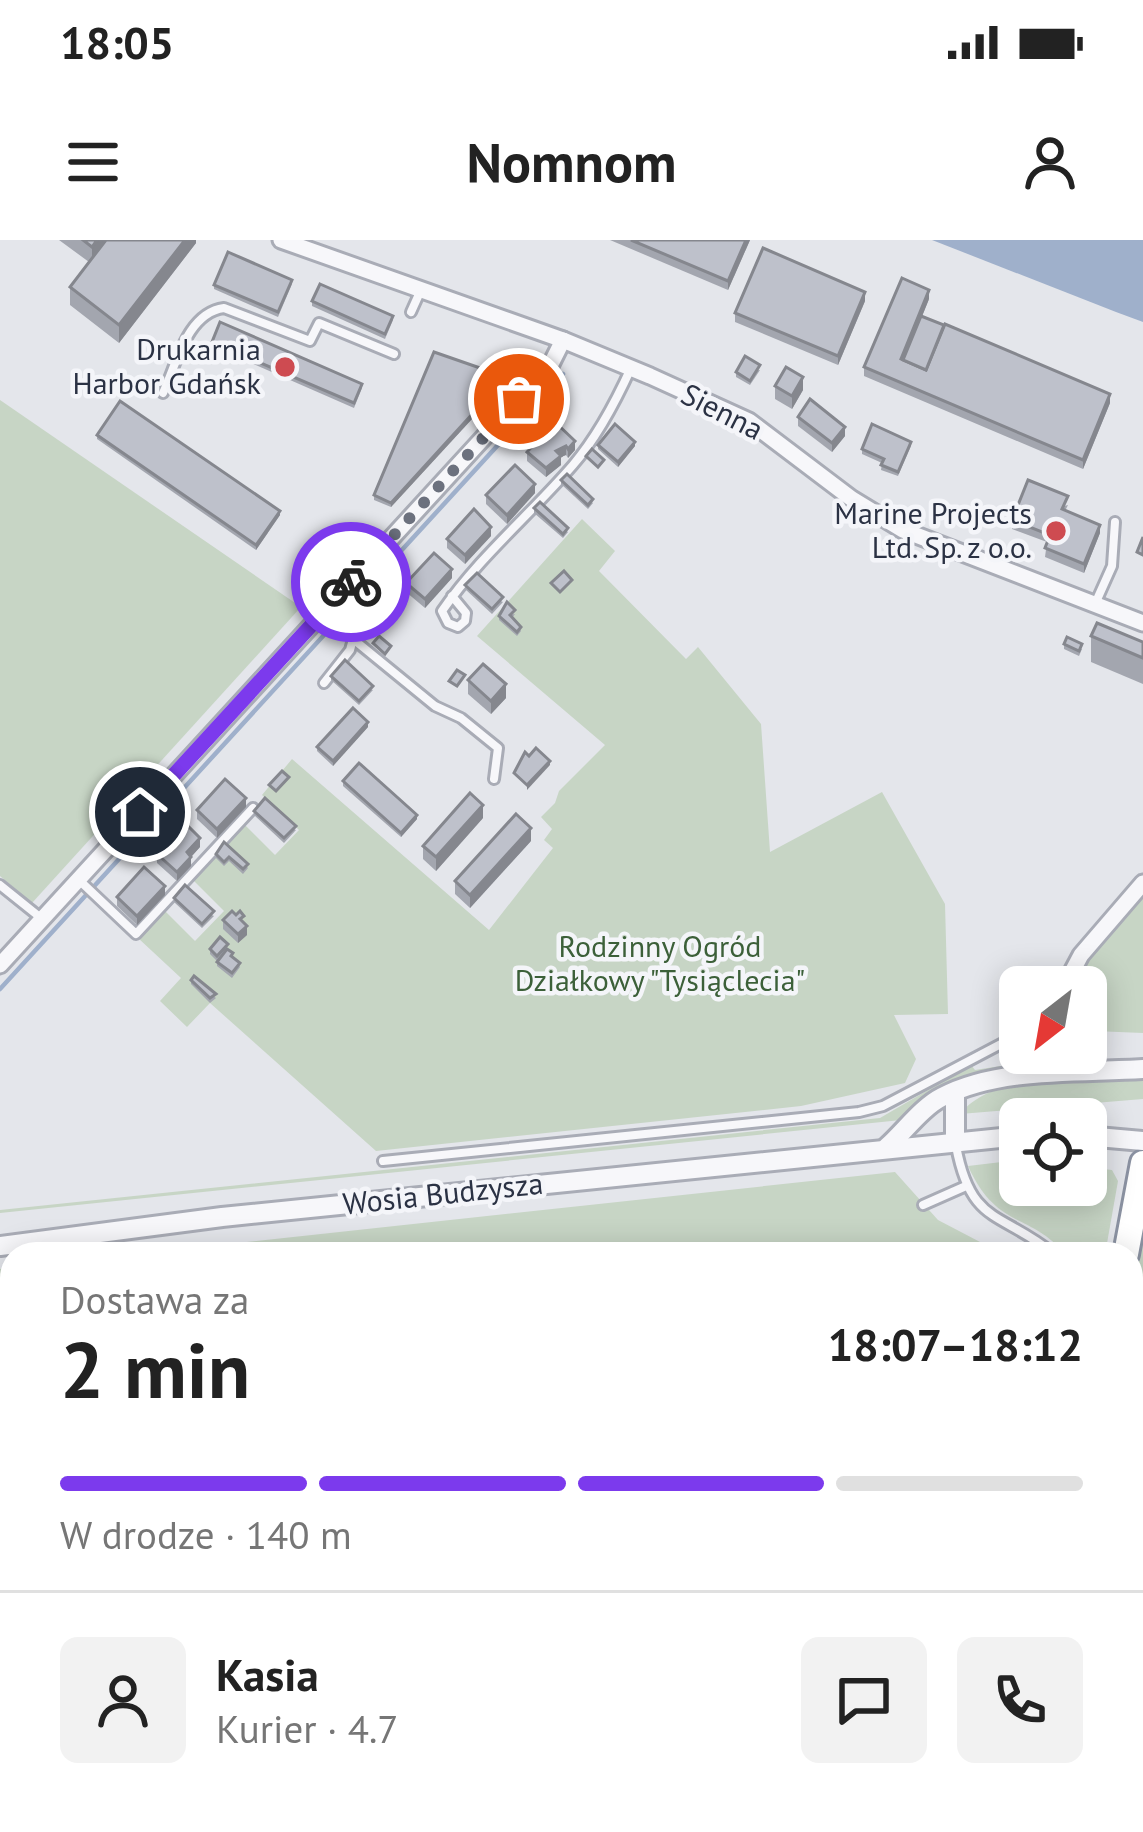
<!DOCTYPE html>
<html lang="pl">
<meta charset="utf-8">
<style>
:root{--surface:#fff;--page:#f2f2f2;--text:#222;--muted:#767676;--line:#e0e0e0;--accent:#7c3aed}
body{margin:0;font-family:"PT Sans",sans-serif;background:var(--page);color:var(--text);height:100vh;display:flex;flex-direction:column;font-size:45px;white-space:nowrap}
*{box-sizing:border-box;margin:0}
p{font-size:39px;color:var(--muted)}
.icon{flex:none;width:66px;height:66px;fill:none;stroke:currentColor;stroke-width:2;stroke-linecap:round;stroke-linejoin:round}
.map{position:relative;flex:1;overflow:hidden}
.panel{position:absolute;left:0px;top:1002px;width:1143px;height:591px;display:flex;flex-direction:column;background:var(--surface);border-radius:36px 36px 0 0;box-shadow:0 6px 30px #0003}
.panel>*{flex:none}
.needle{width:78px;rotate:211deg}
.controls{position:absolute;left:999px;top:726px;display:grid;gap:24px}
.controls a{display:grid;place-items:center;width:108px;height:108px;border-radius:18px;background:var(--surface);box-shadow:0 6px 30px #0003;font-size:60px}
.pin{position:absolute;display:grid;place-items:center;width:102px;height:102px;color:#fff;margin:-51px;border:6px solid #fff;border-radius:50%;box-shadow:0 3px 12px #0007}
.courier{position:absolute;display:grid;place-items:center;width:120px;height:120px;margin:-60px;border:9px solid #7c3aed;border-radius:50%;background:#fff;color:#222;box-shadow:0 3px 15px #0007}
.head em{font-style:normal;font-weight:700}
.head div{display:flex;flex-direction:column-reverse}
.head{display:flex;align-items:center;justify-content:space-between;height:204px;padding:0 60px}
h1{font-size:78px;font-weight:700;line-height:90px}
.bar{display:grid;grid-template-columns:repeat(4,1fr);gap:18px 12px;align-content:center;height:144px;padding:0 60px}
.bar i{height:15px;border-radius:9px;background:var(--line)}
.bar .current{background:var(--accent)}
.bar p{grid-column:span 4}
.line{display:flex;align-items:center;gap:30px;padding:0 60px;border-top:3px solid var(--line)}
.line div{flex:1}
.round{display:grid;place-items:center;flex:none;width:126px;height:126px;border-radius:18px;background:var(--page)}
.status{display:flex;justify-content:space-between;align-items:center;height:84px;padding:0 60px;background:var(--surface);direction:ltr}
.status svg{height:33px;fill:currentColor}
header{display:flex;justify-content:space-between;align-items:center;height:156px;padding:0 60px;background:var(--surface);font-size:54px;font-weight:700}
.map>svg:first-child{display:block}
</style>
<div class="status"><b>18:05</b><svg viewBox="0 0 49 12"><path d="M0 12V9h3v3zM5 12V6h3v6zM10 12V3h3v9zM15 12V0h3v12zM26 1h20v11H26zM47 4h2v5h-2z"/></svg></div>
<header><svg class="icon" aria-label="menu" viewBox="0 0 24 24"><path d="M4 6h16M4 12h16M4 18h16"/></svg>Nomnom<svg class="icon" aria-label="person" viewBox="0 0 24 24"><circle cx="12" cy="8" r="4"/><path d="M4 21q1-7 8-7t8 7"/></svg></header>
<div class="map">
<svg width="1143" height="1592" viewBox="0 0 1143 1592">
<rect width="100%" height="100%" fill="#e4e6eb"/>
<g fill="#c7d5c5">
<path d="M0,160L301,367L32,663L0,636Z"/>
<path d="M582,279L615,311L599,331L686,419L698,407L761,484L770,612L882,552L945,664L948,774L894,775L916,819L905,843L801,866L376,911L210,763L187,787L160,761L181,738L138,698L164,670L195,701L224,671L192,639L243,583L275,615L299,590L262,555L292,519L489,690L553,608L544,600L552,589L541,577L555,563L559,551L605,505L477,396Z"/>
<path d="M1143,656V793L1094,791L1086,796V747H1074L1077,735Z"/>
<path d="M1038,820L911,879L0,973V970L880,878L971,825L975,830Z"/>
<path d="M1093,838H1143V859L960,874C990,837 1049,842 1093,838Z"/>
<path d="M936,910L943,913L171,993L0,1016L168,991Z"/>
<path d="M1010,921L1020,922V945H1086V927L1112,930L1118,941L1106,1009L1101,1008L1100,1014H1065C1030,972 997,990 968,926Z"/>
<path d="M895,932L938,980L1003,1014H135Z"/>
<path d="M1143,971V1125L1131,1182V1038Z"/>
<path d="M12,1027V1581H691L682,1592H0V1029Z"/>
<path d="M718,1581H997L994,1592H708Z"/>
</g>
<path fill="#9fb0cb" d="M932,0H1143V82L1116,72Z"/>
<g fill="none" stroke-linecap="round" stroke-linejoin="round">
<g stroke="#9fb0cb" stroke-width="4.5">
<path d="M0,749L563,134"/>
<path d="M1006,1592L1008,1581"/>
</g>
<g stroke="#a9acb6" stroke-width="14">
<g id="service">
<path d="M411,72L420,52"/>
<path d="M163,153C177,123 187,73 224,68L310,101L319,83L394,114"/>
<path d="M452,356L466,373L465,381L458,387L448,383L442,371C480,316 530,275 573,225C597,197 616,161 631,128"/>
<path d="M1095,364L1112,326L1115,282"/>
<path d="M353,399L435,466L461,478L498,508L494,539"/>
<path d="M324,443L350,410L353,399L326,370"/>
<path d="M79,640L136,694L253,568"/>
<path d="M0,645L41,678"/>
<path d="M956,906C971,986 1001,971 1054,1014"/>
<path d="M383,921L859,872L883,866L1020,794"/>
<path d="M923,965L966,946"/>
<path d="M1131,1550L1143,1546"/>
<path d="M698,1592L707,1581"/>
</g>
</g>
<g stroke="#a9acb6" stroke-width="21">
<g id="minor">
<path d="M281,0L563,100L650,136L749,181L852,259L903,290L1143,383"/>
<path d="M0,725L551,124L563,100"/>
<path d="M1064,747L1081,715L1143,643"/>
<path d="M1131,1497L1143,1438"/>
<path d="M1115,1592L1116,1581"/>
</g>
</g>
<g stroke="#a9acb6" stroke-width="24">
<g id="tertiary">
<path d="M955,852V901"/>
<path d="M1086,896L1143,901"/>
<path d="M887,907C904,892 922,867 942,857C999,827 1080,833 1143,829"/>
<path d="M0,1006L222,977L1020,896"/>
</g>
</g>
<g stroke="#8b92a2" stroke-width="30">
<g id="trunk">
<path d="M1126,1014L1143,923"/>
<path d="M1131,1232L1143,1174"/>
<path d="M1131,1367L1143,1309"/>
<path d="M1056,1592L1058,1581"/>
<path d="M1084,1592L1087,1581"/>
</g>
</g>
<use href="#service" stroke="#f7f7fa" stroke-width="8"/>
<use href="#minor" stroke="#f7f7fa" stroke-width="15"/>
<use href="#tertiary" stroke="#f7f7fa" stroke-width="18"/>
<use href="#trunk" stroke="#fff" stroke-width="24"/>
</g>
<g fill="#a3a6af">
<path d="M59,0H196V3L119,103L70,65V47L89,22Z"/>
<path d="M610,0H750L728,50Z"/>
<path d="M292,44L278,77L214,49V45Z"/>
<path d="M929,59L922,76L1110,163L1083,229L864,136V127Z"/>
<path d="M312,61L393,80L385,99L312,66Z"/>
<path d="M865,61L838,125L735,82V73Z"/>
<path d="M212,102L362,148L354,168L212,106Z"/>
<path d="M760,130L750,145L736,137V132Z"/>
<path d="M506,142L391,267L374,260V255Z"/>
<path d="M775,146L803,150L792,169L775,159Z"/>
<path d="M798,177L845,196L832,212L798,186Z"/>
<path d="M555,182L575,210L568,218L566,215L561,217V225L546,237L527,221V212Z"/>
<path d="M97,195L280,275L256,310L97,199Z"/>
<path d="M598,205L635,206L618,227L598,209Z"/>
<path d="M911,206L898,236L881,230L882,223L862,214V209Z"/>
<path d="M561,240L593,263L588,269L561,244Z"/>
<path d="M535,253L507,284L486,264V255Z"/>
<path d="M1068,265L1065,271L1100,293L1084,333L1045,317L1047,302L1012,289V280Z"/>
<path d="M534,268L568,292L563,298L534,273Z"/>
<path d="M491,296L465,324L447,308V299Z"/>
<path d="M452,338L425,368L406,352V343Z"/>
<path d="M465,345L503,362L492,374L465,349Z"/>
<path d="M515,374L512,378L521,391L517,396L499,380V376Z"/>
<path d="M1091,396L1143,402V444L1091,422Z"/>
<path d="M1064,404L1082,409L1079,416L1064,409Z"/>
<path d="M331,436L373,450L359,465L331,440Z"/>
<path d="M468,440L506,458L491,474L468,454Z"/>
<path d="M368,487L333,526L317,511V507Z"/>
<path d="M343,541L417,579L401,597L343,546Z"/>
<path d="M246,567L217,598L197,579V570Z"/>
<path d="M254,571L296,590L284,603L254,575Z"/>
<path d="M483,578L436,631L423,619V606Z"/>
<path d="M531,601L470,668L455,654V641Z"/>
<path d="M224,602L248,628L243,634L229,621L224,626L216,618V614Z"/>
<path d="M200,607L191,617V626L177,641L157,623V614Z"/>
<path d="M165,655L137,685L117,666V657Z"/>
<path d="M174,658L214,676L202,688L174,662Z"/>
<path d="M223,680L244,683L247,695L238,703L223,689Z"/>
<path d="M210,709H228L240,727L232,738L217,726V721L210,714Z"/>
<path d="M191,740L216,758L210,763L191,744Z"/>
</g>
<g fill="#85878e">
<path d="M97,0H110L92,24V7Z"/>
<path d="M185,0H196V3L119,103V85Z"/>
<path d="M746,0H750L728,50V41Z"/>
<path d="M929,50V59L903,124L901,119Z"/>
<path d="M865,52V61L838,125V116Z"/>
<path d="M506,137V142L391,267V263Z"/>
<path d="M803,137V150L792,169V156Z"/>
<path d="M1110,154V163L1083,229V220Z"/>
<path d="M845,187V196L832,212V203Z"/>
<path d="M575,201V210L568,218V209Z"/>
<path d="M635,202V206L618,227V222Z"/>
<path d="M566,206V215L561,217V225L546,237V228L556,211Z"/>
<path d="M535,244V253L507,284V275Z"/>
<path d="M280,271V275L256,310V305Z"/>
<path d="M1100,285V293L1084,333V324Z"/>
<path d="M491,287V296L465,324V315Z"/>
<path d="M452,329V338L425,368V359Z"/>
<path d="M506,444V458L491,474V461Z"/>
<path d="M368,482V487L333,526V521Z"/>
<path d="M550,521V525L527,550V545Z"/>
<path d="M246,558V567L217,598V589Z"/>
<path d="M483,565V578L436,631V617Z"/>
<path d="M417,575V579L401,597V593Z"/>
<path d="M531,588V601L470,668V655Z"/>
<path d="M200,598V607L191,617V626L177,641V632L187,612Z"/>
<path d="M165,646V655L137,685V676Z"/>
<path d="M247,686V695L238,703V694Z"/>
</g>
<g fill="#bec1cb" stroke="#85878e" stroke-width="3">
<path d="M83,0H97L92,7Z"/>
<path d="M106,0H185L119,85L70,47Z"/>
<path d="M631,0H746L728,41Z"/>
<path d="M763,8L865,52L838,116L735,73Z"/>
<path d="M228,12L292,40L278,72L214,45Z"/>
<path d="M902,38L929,50L901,119L926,130L945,84L1110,154L1083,220L864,127Z"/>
<path d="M320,44L393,76L385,94L312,61Z"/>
<path d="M921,76L944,85L926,130L903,120Z"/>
<path d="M220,82L362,144L354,163L212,102Z"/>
<path d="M434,112L506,137L391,263L374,255Z"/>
<path d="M745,116L760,125L750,141L736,132Z"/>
<path d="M786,127L803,137L792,156L775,146Z"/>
<path d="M810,159L845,187L832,203L798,177Z"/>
<path d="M120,161L280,271L256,305L97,195Z"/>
<path d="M555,182L575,201L568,209L566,206L556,211L561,216L546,228L527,212Z"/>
<path d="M615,184L635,202L618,222L598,205Z"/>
<path d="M872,184L911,202L898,232L881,225L884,219L862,209Z"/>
<path d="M592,209L604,220L598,227L586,216Z"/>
<path d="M515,225L535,244L507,275L486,255Z"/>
<path d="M567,234L593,259L588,265L561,240Z"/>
<path d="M1028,240L1068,256L1062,269L1100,285L1084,324L1045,308L1050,295L1012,280Z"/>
<path d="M540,262L568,288L563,294L534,268Z"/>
<path d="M474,269L491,287L465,315L447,299Z"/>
<path d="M1143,297V315L1137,312Z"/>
<path d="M434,313L452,329L425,359L406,343Z"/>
<path d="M564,331L572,340L560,352L551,343Z"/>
<path d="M477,333L503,357L492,369L465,345Z"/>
<path d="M507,362L515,370L510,375L521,387L517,392L499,376Z"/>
<path d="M1097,383L1143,402V418L1091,396Z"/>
<path d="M379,396L391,406L385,414L373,403Z"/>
<path d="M1067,397L1082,404L1079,411L1064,404Z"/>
<path d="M345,420L373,446L359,461L331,436Z"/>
<path d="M483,424L506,444L491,461L468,440Z"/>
<path d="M457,430L465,435L457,446L449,441Z"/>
<path d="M353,468L368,482L333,521L317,507Z"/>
<path d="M536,508L550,521L527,545L514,533L525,512L529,516Z"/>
<path d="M359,523L417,575L401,593L343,541Z"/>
<path d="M282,531L289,537L276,551L269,545Z"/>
<path d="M225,539L246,558L217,589L197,570Z"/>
<path d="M470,553L483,565L436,617L423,606Z"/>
<path d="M265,558L296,586L284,598L254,571Z"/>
<path d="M516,574L531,588L470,655L455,641Z"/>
<path d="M185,583L200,598L187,612L191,617L177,632L157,614Z"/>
<path d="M224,602L248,624L243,629L229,617L224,622L216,614Z"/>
<path d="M144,627L165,646L137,676L117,657Z"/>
<path d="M185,645L214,671L202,684L174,658Z"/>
<path d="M232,671L236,675L240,671L244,676L240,679L247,686L238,694L223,680Z"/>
<path d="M220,697L228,704L217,716L210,709Z"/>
<path d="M227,709L233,713L231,716L240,723L232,733L217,722Z"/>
<path d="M194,736L216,754L210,758L191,740Z"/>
</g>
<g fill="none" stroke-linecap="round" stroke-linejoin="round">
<path stroke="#6c717e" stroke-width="12" stroke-dasharray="0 21.6" d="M351,342L519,159"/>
<path stroke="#7c3aed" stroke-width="15" d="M140,572L351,342"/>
</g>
<g fill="#ce4b51" stroke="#f4f5f9" stroke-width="4.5">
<circle cx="285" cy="127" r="12"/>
<circle cx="1056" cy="291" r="12"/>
</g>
<g text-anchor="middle" stroke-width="9" stroke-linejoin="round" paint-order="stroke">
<g font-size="30" fill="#2b3244" stroke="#f4f5f9" text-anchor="end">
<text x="261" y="120">Drukarnia<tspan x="261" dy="34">Harbor Gdańsk</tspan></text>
<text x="1032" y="284">Marine Projects<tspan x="1032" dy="34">Ltd. Sp. z o.o.</tspan></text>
</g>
<g font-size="30" fill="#2b3244" stroke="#f4f5f9">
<text transform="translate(722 172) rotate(27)" y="10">Sienna</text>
<text transform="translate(443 954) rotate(-6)" y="10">Wosia Budzysza</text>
</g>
<g font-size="30" fill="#3c6039" stroke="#f4f5f9">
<text x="660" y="717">Rodzinny Ogród<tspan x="660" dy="34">Działkowy "Tysiąclecia"</tspan></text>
</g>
</g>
</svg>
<div class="controls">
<a><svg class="needle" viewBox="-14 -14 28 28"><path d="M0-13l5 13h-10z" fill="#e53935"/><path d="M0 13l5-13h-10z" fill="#767676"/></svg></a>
<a><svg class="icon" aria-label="locate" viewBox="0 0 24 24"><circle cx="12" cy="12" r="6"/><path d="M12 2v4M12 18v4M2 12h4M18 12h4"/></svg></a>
</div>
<div class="pin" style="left:519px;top:159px;background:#ea580c"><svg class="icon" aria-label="bag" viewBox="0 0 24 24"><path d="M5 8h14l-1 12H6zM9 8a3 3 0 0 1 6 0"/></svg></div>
<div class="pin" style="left:140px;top:572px;background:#1f2937"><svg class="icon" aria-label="home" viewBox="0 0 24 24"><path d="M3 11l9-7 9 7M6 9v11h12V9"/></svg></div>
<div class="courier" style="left:351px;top:342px"><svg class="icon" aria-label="bike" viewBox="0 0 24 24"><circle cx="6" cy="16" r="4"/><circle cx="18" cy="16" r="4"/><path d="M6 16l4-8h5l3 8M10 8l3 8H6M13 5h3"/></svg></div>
<section class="panel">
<div class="head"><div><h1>2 min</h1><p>Dostawa za</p></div><em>18:07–18:12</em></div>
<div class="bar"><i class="current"></i><i class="current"></i><i class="current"></i><i></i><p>W drodze · 140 m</p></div>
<div class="line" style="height:216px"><a class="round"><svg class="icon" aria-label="person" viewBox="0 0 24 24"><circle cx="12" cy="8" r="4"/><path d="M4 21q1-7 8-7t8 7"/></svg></a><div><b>Kasia</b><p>Kurier · 4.7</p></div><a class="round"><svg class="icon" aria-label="chat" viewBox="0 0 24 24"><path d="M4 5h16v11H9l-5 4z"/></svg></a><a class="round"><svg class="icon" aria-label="phone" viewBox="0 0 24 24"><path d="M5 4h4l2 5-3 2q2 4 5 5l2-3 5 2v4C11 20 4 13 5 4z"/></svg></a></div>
</section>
</div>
